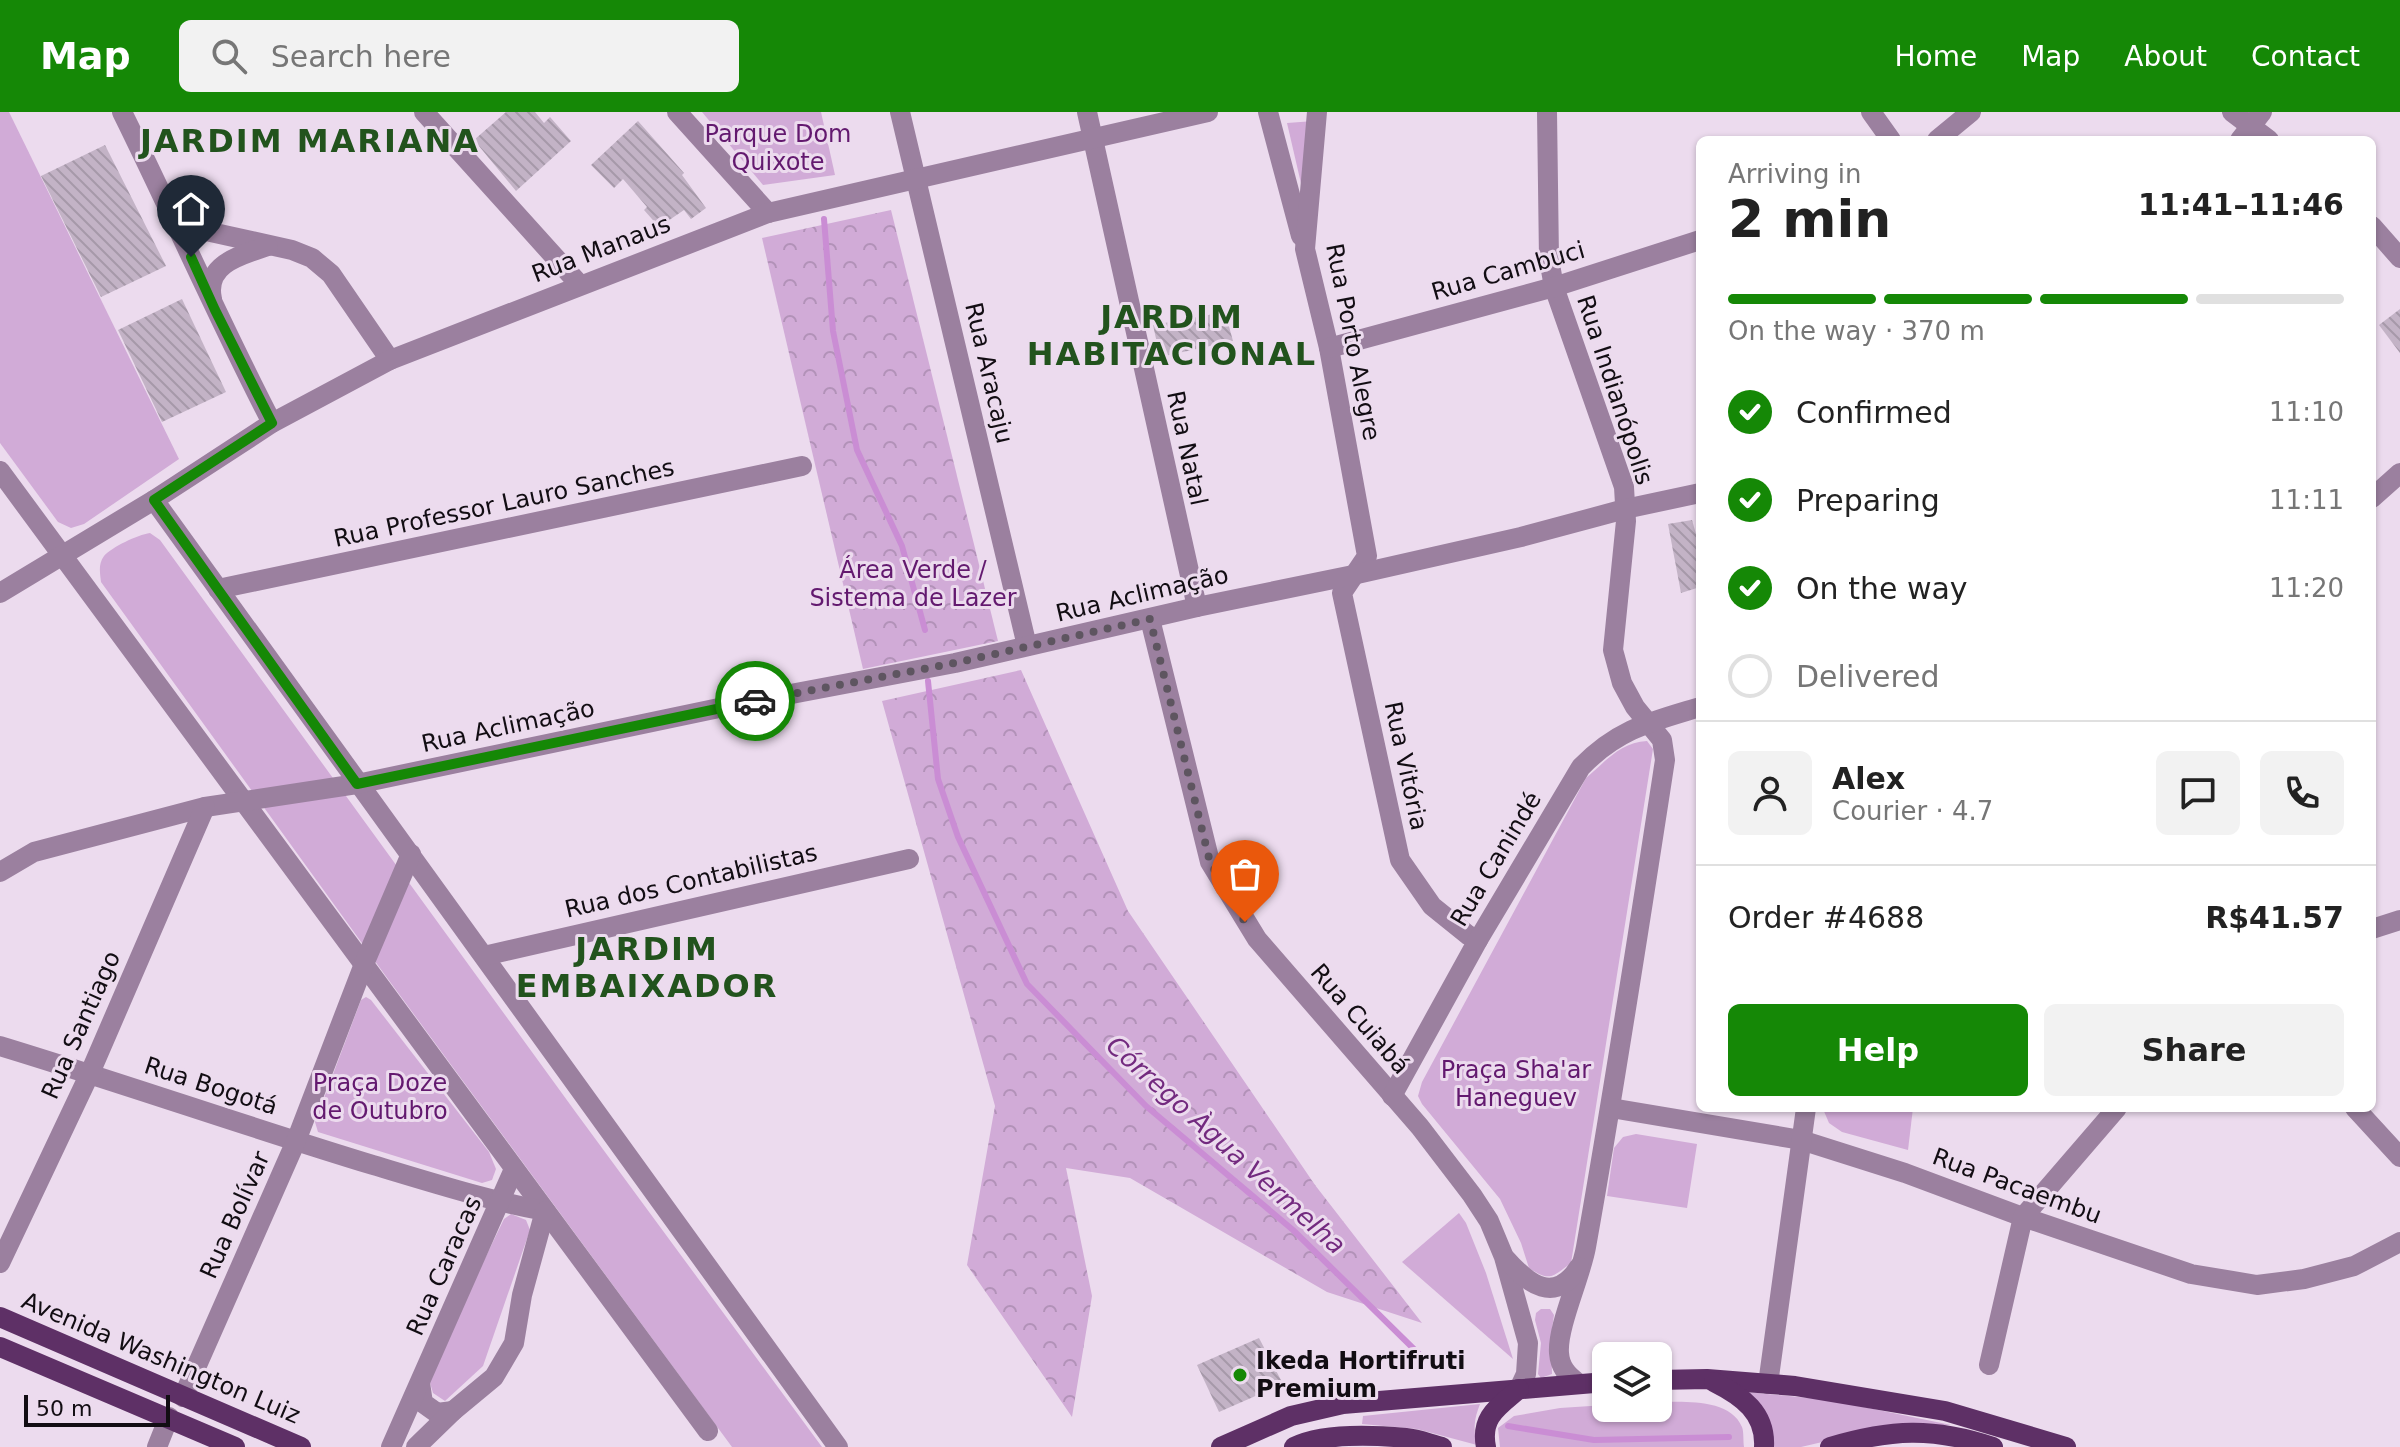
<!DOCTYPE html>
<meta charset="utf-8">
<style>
:root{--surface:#fff;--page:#f2f2f2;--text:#222;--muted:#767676;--line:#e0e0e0;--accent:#158806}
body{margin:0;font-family:"DejaVu Sans",sans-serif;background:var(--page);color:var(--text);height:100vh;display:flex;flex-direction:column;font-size:30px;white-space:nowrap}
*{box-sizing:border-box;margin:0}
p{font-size:26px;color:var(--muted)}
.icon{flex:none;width:44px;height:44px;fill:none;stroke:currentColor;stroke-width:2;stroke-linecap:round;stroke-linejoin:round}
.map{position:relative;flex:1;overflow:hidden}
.side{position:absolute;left:1696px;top:24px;width:680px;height:976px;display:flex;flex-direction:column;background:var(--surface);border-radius:12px;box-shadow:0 2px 6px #0004}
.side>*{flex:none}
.fabs{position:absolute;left:1592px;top:1230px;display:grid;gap:16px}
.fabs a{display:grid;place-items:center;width:80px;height:80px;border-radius:12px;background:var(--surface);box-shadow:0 2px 6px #0004;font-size:40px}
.scale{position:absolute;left:24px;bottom:20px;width:146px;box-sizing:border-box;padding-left:8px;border:4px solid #120d13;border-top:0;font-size:22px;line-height:28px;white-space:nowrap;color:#120d13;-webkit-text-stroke:6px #ecdbee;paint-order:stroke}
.pin{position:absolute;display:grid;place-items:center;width:68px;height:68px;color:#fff;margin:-82px -34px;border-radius:50% 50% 50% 0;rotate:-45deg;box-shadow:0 0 8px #0007}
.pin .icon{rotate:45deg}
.courier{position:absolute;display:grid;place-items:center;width:80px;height:80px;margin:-40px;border:6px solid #158806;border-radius:50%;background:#fff;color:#222;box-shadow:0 2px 10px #0007}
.head em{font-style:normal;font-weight:800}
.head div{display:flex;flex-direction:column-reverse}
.head{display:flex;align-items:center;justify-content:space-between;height:136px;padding:0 32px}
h1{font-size:52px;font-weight:800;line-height:60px}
.bar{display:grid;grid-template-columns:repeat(4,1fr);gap:12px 8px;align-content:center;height:96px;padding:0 32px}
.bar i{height:10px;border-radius:6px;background:var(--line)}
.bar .active{background:var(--accent)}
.bar p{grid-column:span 4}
.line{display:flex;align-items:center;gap:20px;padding:0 32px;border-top:2px solid var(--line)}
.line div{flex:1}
.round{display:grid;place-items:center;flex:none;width:84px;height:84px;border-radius:12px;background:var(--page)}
ol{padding:0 32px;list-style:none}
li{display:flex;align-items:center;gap:24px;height:88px}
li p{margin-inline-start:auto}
li .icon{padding:8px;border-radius:50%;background:var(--accent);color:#fff;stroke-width:4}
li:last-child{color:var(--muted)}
li i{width:44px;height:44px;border:4px solid var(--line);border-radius:50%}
.cta{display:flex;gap:16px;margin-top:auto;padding:16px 32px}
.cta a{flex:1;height:92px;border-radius:12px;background:var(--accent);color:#fff;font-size:32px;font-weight:800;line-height:92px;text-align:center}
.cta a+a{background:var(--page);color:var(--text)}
header{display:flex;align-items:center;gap:48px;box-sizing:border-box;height:112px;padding:0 40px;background:var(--accent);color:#fff}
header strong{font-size:38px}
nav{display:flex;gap:44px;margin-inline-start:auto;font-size:28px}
.search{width:560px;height:72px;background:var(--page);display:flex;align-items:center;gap:20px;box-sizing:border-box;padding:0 28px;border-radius:12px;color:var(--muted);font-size:30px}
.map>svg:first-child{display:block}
</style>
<header>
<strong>Map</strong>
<div class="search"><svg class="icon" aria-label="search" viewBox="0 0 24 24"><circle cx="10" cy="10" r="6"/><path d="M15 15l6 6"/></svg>Search here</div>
<nav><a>Home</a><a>Map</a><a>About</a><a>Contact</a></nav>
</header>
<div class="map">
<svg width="2400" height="1335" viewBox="0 0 2400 1335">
<defs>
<pattern id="forest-crowns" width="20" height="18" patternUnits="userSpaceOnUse" patternTransform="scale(2)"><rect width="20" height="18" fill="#d1abd7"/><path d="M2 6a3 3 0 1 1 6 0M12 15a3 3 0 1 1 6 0" fill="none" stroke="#b292b8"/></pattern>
<pattern id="building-back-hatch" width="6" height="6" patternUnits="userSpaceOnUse" patternTransform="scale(2)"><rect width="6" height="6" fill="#c3b3c6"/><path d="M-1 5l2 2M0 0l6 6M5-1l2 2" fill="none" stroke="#a699a9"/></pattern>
</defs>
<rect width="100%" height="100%" fill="#ecdbee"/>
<g fill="#d1abd7">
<path d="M0,0H9L179,347L84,412L71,416L58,410L0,331Z"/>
<path d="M702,0H821L835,63L763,73Z"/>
<path d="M1314,9L1303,80L1287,11Z"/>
<path d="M150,421L160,428L577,1002L822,1335H732L385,863L101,470C100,461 98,452 104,444C112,435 137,423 150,421Z"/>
<path d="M1647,629L1653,637L1571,1151C1552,1165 1550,1170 1529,1156L1521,1131L1500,1087L1422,992L1418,984L1422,970L1586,666C1606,649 1621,630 1647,629Z"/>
<path d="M366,885L371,888L489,1040L496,1057L492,1068L482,1071L318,1020L315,1010L361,888Z"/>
<path d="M1913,996L1908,1038L1842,1020L1829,1011L1823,997Z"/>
<path d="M1636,1022L1697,1032L1687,1096L1607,1084L1614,1036L1623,1025Z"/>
<path d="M1459,1101L1466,1111L1486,1161L1513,1247L1402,1150Z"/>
<path d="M511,1102L526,1108L530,1118L483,1254L445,1289L433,1281L428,1264L504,1107Z"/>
<path d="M1541,1197H1550L1554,1203L1551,1224L1552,1262L1541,1266L1538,1262L1541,1231L1535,1208L1536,1201Z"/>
<path d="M1747,1280L1830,1288L1951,1313H1895L1801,1335H1771Z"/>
<path d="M1658,1290C1683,1290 1730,1286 1742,1315C1744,1320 1743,1329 1744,1335H1500L1498,1316L1514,1304L1560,1296L1606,1293V1296H1658Z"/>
<path d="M1480,1292C1474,1307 1473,1317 1477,1333L1417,1317L1362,1312L1363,1304Z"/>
</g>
<g fill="url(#forest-crowns)">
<path d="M891,98L998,529L863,557L762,126Z"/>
<path d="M1021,558L1128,799L1315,1073L1422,1211L1327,1180L1130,1066L1066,1056L1092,1184L1072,1305L967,1153L995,994L882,589Z"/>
</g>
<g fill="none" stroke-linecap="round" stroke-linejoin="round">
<g stroke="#ca8dd4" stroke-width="6">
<path d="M824,107L833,219L857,338L902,434L925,518"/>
<path d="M928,569L938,667L958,725L1027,872L1146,994L1293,1118L1423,1246"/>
<path d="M1508,1314L1594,1328L1729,1325"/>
</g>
</g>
<g fill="url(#building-back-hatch)">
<path d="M506,0H535L544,11L550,5L571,29L516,79L474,28Z"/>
<path d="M638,9L684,61L682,63L706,96L691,107L684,98L659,115L644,98L647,95L623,67L614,76L591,53Z"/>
<path d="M105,33L166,154L101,185L41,64Z"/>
<path d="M182,187L226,280L162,310L118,218Z"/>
<path d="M2400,197V241L2379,213Z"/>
<path d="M1225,200L1233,229L1160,245L1153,213Z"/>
<path d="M1692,408L1700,436V475L1681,481L1668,412Z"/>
<path d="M1259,1226L1283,1272L1219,1300L1197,1253Z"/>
</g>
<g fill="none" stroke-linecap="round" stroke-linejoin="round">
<g stroke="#9b809f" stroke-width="20">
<path d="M122,0C173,103 219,209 272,311"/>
<path d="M424,0L580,173"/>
<path d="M677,0L768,101"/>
<path d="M900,0L1027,534"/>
<path d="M1087,0L1197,495"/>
<path d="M1268,0L1301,124"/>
<path d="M1317,0L1305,137L1329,236L1367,444L1342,481L1400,748L1432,794L1468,823L1478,828"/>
<path d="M1547,0L1549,147L1554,175L1624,375L1626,409L1613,538L1622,571L1635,595L1662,628L1665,648C1640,810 1615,973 1586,1135C1581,1164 1557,1215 1559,1241C1560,1255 1567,1263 1578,1271"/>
<path d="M1871,0L1891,28"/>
<path d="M2232,0L2269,28"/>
<path d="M1937,28L1971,0"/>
<path d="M2240,28L2262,0"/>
<path d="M2372,114L2400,146"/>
<path d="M180,119L197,117L292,138L312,146L331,162L390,248"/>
<path d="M212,187C204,152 241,143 268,134"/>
<path d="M1329,236L1554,175L1700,128"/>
<path d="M0,359L708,1319"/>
<path d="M2372,386L2400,361"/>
<path d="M154,388L838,1335"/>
<path d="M218,477L802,354"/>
<path d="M0,481L154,388L272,311L390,248L768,101L1208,0"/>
<path d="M1150,507L1210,750L1257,827L1420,1015L1472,1083L1489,1109L1504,1145L1528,1231L1526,1262L1519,1277"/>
<path d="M0,760L34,740L205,695L357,672L738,592L955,551L1197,495L1353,463L1521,425L1625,397L1700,381"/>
<path d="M2372,817L2400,808"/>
<path d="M484,844L909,747"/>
<path d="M0,934C125,972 248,1015 373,1053C430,1070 486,1088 545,1099"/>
<path d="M1392,984L1478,828L1581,655C1618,617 1650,610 1700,595"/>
<path d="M1611,996L1801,1028L1905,1061L2023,1105L2191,1162L2257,1173L2304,1167L2354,1154L2400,1130"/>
<path d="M2355,996L2400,1045"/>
<path d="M1506,1147C1528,1172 1555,1193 1579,1155"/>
<path d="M0,1151L90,961L205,695"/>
<path d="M1989,1253L2023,1105L2117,996"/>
<path d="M420,1271L423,1291L437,1301L453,1299"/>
<path d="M1768,1272L1806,996"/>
<path d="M183,1285L296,1029L364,852L411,742"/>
<path d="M157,1335L169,1305"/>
<path d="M391,1335L514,1057"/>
<path d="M416,1335L453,1299L494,1265L514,1231L522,1183L545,1099"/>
</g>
<g stroke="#5e3066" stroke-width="20">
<path d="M0,1205L301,1335"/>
<path d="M0,1235L235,1335"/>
<path d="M1658,1268L1707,1267L1795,1274L1945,1299L2066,1335"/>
<path d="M1714,1270C1742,1284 1766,1301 1764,1335"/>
<path d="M1221,1335L1291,1304L1343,1292L1606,1270"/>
<path d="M1294,1335C1322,1321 1374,1323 1406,1326C1418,1327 1430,1332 1442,1335"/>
<path d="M1486,1335C1480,1305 1498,1295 1519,1277"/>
<path d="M1830,1335C1891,1317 1933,1315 1993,1335"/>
</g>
</g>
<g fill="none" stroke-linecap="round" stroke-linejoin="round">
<path stroke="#5e5560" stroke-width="8" stroke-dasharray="0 14.4" d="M755,589L955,551L1150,507L1210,750L1245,810"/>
<path stroke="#158806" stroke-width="10" d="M191,145L215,198L272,311L154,388L357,672L755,589"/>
</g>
<circle fill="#158806" stroke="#ecdbee" stroke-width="3" cx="1240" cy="1263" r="8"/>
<g text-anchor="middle" stroke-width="6" stroke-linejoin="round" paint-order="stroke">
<g font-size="24" fill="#63196f" stroke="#ecdbee">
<text x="778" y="30">Parque Dom<tspan x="778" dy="28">Quixote</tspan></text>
<text x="913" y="466">Área Verde /<tspan x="913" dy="28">Sistema de Lazer</tspan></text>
<text x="1516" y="966">Praça Sha'ar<tspan x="1516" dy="28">Haneguev</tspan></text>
<text x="380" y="979">Praça Doze<tspan x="380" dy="28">de Outubro</tspan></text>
</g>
<g font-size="24" fill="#120d13" stroke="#ecdbee">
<text transform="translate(601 137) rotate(-21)" y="8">Rua Manaus</text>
<text transform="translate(1508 159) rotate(-16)" y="8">Rua Cambuci</text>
<text transform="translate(1353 230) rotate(79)" y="8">Rua Porto Alegre</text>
<text transform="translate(989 261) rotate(77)" y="8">Rua Aracaju</text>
<text transform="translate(1615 278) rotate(72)" y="8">Rua Indianópolis</text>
<text transform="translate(1187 336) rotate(78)" y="8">Rua Natal</text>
<text transform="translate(504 391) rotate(-12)" y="8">Rua Professor Lauro Sanches</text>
<text transform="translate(1142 482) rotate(-13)" y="8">Rua Aclimação</text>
<text transform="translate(508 614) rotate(-12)" y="8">Rua Aclimação</text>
<text transform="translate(1406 654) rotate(78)" y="8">Rua Vitória</text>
<text transform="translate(1496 747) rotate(-59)" y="8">Rua Canindé</text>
<text transform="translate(691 769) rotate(-13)" y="8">Rua dos Contabilistas</text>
<text transform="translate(1360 907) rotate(49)" y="8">Rua Cuiabá</text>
<text transform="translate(81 913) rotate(-66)" y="8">Rua Santiago</text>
<text transform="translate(211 974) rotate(18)" y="8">Rua Bogotá</text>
<text transform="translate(2017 1074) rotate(20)" y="8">Rua Pacaembu</text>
<text transform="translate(235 1103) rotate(-66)" y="8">Rua Bolívar</text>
<text transform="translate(444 1154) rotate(-66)" y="8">Rua Caracas</text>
<text transform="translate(161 1246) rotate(23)" y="8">Avenida Washington Luiz</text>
</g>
<g font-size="24" font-weight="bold" fill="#120d13" stroke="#ecdbee" text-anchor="start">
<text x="1256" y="1257">Ikeda Hortifruti<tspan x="1256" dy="28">Premium</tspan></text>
</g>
<g font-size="26" font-style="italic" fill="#732a7f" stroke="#ecdbee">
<text transform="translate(1226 1033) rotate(42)" y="9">Córrego Àgua Vermelha</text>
</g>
<g font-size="32" font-weight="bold" letter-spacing="2" fill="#22531d" stroke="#ecdbee">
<text x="310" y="40">JARDIM MARIANA</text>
<text x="1172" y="216">JARDIM<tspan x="1172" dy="37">HABITACIONAL</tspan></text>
<text x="647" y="848">JARDIM<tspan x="647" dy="37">EMBAIXADOR</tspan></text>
</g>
</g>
</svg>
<div class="fabs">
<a><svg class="icon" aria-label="layers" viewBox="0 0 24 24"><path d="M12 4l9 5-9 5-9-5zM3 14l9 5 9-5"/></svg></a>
</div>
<div class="scale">50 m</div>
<div class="pin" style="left:1245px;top:810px;background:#ea580c"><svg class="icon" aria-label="bag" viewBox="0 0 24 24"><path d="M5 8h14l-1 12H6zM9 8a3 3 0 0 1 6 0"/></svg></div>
<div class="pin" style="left:191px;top:145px;background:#1f2937"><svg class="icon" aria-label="home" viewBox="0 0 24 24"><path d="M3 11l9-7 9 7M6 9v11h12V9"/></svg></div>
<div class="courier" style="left:755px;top:589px"><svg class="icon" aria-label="car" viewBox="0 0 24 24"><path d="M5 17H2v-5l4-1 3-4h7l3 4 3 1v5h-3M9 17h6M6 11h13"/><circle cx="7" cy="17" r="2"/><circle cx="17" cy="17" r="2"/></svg></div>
<section class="side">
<div class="head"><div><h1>2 min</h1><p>Arriving in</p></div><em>11:41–11:46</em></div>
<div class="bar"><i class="active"></i><i class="active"></i><i class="active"></i><i></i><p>On the way · 370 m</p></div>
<ol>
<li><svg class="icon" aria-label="check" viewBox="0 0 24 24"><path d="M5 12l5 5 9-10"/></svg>Confirmed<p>11:10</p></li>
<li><svg class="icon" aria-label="check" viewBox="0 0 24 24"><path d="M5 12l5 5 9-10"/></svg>Preparing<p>11:11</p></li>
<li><svg class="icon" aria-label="check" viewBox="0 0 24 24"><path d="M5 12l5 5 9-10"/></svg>On the way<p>11:20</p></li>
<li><i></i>Delivered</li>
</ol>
<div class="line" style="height:144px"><a class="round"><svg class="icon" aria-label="person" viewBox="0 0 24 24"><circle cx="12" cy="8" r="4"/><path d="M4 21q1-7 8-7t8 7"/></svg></a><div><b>Alex</b><p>Courier · 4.7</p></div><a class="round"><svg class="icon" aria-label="chat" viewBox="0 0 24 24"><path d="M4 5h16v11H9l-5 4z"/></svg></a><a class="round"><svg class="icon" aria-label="phone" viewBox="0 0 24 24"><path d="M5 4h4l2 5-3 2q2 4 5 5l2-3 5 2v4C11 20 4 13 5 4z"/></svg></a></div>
<div class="line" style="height:104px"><div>Order #4688</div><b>R$41.57</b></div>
<div class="cta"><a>Help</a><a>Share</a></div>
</section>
</div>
